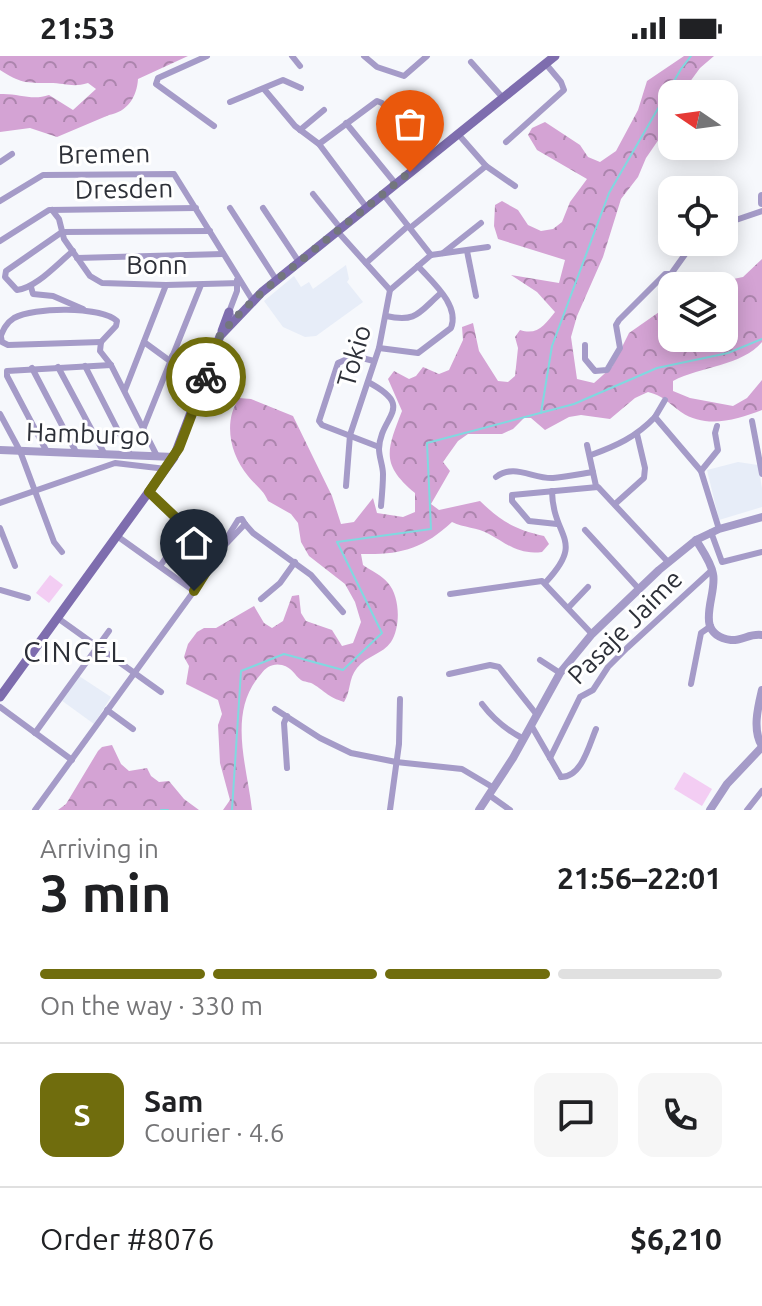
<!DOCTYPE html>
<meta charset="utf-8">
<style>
:root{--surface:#fff;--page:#f6f6f6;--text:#202124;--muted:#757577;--line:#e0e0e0;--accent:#706d0d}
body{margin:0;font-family:Ubuntu,sans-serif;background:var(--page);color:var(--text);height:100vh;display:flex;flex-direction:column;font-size:30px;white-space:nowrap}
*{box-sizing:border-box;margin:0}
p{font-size:26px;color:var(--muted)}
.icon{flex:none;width:44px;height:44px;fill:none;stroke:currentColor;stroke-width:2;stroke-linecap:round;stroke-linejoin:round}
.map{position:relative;height:754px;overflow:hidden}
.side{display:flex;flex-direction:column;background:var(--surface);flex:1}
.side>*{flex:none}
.needle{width:52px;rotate:283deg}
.tools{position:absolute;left:658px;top:24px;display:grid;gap:16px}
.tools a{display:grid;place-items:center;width:80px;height:80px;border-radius:16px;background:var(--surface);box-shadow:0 4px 20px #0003;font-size:40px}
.pin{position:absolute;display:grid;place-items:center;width:68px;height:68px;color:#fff;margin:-82px -34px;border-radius:50% 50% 50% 0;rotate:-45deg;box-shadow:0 0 8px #0007}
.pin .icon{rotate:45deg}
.courier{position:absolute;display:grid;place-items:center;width:80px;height:80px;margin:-40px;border:6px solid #706d0d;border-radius:50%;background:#fff;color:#222;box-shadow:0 2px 10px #0007}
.headline em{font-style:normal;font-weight:700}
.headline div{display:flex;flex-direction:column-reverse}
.headline{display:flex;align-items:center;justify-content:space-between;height:136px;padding:0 40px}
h1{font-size:52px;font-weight:700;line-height:60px}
.bar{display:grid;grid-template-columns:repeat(4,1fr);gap:12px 8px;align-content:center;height:96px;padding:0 40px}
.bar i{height:10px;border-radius:6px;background:var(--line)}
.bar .current{background:var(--accent)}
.bar p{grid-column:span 4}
.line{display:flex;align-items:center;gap:20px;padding:0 40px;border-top:2px solid var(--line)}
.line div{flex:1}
.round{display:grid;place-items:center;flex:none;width:84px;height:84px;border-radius:16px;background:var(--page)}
.status{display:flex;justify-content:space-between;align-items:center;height:56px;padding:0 40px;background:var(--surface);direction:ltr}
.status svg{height:22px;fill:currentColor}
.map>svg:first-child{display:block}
</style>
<div class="status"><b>21:53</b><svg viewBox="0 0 49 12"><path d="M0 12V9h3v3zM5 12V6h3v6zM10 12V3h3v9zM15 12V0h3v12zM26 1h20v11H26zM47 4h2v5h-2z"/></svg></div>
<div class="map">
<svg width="762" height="754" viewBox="0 0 762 754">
<defs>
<pattern id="forest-crowns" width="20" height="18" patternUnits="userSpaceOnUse" patternTransform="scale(2)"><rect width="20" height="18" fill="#d4a3d4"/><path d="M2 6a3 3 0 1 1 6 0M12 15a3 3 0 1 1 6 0" fill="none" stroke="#ac85ad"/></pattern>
</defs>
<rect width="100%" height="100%" fill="#f6f8fc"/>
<g fill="#e7edf8">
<path d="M346,209L349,223L347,226L363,246L316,280L305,281L283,271L264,245L294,220L301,231L309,226L313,233Z"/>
<path d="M738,406L758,409L762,432V451L719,464L707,414Z"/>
<path d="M79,620L111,641L94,668L61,644Z"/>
</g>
<g fill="#f3cdf3">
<path d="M50,519L63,529L49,547L36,537Z"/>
<path d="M684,716L712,733L702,750L674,733Z"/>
</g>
<g fill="url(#forest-crowns)">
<path d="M0,0H188L138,23C137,41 127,56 109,59L57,81L30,72L0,76V38C19,37 31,45 49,39L73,54L96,33L88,27C72,32 66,27 49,27C26,27 20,27 0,14Z"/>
<path d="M684,0H714L700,12L681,38H672V60L668,70L646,102L638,121L621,143L603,201L577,260L571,281L577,323L594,327L612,311L629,277L672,247V282H724V230H699L743,221L762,203V286C742,310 701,310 673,325V335L690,342L733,350L747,342L762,324V354C736,364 706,373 681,356C670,348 662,339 648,336L635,342L610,363L581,359L569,361L545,374L531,362H524L513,373L502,378H468L458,385L443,406L450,415L431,448L439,454L480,445C502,466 514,473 544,480L549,488L542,496C519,499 507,488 489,478C477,471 464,472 452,466C423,493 400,499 361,498L363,509C370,514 383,520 388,527C400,540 401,571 391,586C383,598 366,600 357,612C348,623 351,636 344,646C328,641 326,636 313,628C310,626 304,626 301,624C294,619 293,612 282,609C273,607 266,611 261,618C227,656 247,709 252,754H223L230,744L220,707L218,669L222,658L218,644L186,628L189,610L184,601L188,588L197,576L204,572H216L254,550L264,567L272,572L283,565L292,540L299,539L301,557L306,565L332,574L342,590L353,587L361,566L355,546L345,528L309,500L301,486L298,467L291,458L268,445C263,433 256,430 248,420C230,398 223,366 239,342L251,343L293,360L332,440L341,468L354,466L373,442L377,457L403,461L415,456V437C380,408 387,394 402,355L388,323L394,315L409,323L416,320L423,311L439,318L449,314L463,284L462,271L473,267L479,295L498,325L508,326L515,320L518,292L515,281L520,274C538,280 545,268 555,256L537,236L511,219L559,227L565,204L498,183L494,170L495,149L502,145L518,154L528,169L541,175L553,173L562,166L570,146L587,123L537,94L528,79L532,72L545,66L580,89L588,101L600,106L616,95L638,54L647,25Z"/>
<path d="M112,689L121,708L129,715L147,712L151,720L159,726L169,725L184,743L199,754H58L66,748L98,695L102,691Z"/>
</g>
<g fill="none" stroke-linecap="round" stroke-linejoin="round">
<g stroke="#80d9e0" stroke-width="2">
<path d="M541,357L552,290L609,137L681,13L691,0"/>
<path d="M161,754H168"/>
<path d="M232,754L241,615L284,598L343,614L382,577L337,486L431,473L427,387L574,348L657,312L728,297L762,283"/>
</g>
<g stroke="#a59bc8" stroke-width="6">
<path d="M207,0L158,22L156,28L214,70"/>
<path d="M292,0L300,10"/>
<path d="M364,0L377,11L404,20L427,0"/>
<path d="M471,6L503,42"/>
<path d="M264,33L295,70L319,88L367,152"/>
<path d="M230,46L283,24L301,32"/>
<path d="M346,67L395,127"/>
<path d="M300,74L324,54"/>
<path d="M458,78L486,110L515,130"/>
<path d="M506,86L564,34L561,26L545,7"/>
<path d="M319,88L377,45L382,47L425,104"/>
<path d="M0,106L12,98"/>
<path d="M313,138L341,173"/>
<path d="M383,138L431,199"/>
<path d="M0,145L43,119L174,118L253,245"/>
<path d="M230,152L277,225"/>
<path d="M263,152L299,206"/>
<path d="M52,154L59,163L64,183L90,220L102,227L166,229L241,227"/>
<path d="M724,168L762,155"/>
<path d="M410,172L486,110"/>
<path d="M338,176L390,234"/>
<path d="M0,185L49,154L196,152"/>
<path d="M73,195C57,208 36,232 17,234L5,221L6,215L62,176L210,175"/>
<path d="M467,195L476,240"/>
<path d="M443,197L481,167"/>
<path d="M431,199L488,191"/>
<path d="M77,202L223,198"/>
<path d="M366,207L408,170"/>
<path d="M31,231L33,238L53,240L83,253"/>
<path d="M231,259L229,256L237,235V224"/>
<path d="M386,260C417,267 419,256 441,237"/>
<path d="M1,281L2,286L8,289L101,286"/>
<path d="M0,282C3,274 6,267 14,262C34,251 100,250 117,265L116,270L101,286"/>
<path d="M101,286L100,295L111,309L157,400"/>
<path d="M144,286L170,305"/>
<path d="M585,289V303L595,315L607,314L620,292L616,269L619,264L665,218H671L686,197L699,186"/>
<path d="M379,292L418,297L451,272C460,249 432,226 418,210"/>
<path d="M172,300L204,325"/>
<path d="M374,305L354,300L338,307L319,365L322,369L379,391"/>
<path d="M85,310L130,398"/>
<path d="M58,311L104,397"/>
<path d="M32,312L76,396"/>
<path d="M368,326C417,352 380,359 379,393C379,401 383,410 383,418C383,428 382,439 381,450"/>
<path d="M125,334L166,229"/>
<path d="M665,344L655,361L701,415L719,473"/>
<path d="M0,358L20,395L54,486L62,496"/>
<path d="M752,365L762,418"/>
<path d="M144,371L201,229"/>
<path d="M587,389L596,430"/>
<path d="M47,396L7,320V315L111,309"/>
<path d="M591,399C616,390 636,381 655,361"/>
<path d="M701,415L718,394L715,377L717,370"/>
<path d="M496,421C514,407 533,423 553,422C566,421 579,418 593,416"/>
<path d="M346,430L350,379L379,292L390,234L431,199"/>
<path d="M149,436L216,500"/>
<path d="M0,447L115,407L166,413"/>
<path d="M615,448L644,422L645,412L637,378"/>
<path d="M245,468L253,477L311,519L343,556"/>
<path d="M557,468L529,465L512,445V439L598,431L668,506"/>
<path d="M0,472L15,510"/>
<path d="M585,474L639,533"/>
<path d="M711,476L722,506L762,496"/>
<path d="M117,480L194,535"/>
<path d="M225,489L245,468"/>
<path d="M160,510L187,473"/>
<path d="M546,526C586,483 553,483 552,435"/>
<path d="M0,534L28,542"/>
<path d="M450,538L542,525L592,578"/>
<path d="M261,543L280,527L295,506"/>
<path d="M569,551L588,531"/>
<path d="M59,563L161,636"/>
<path d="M540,604L560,617"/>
<path d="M449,618L490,609L499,611L537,659"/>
<path d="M691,628L701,577L711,570"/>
<path d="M482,648C494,664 506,674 524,683"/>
<path d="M0,651L72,704"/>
<path d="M275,653L320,682L351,697L396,706L462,713L494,732"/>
<path d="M107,654L133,673"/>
<path d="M531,669L561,721"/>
<path d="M35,677L109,575"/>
<path d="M550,702L580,641L593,634L608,611L627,592L712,514"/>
<path d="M287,712L284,667L287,660"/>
<path d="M561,721C582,721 589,689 596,673"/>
<path d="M489,739L510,754"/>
<path d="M35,754L194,535L238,464L242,463L245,468"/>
<path d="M390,754L399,688L400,643"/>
<path d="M747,754L762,735"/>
</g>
<g stroke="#a59bc8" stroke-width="8">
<path d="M762,140V147"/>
<path d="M0,394L174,401"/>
<path d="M696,484C702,494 711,506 713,518C718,539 691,578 731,584C742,585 750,577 762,579"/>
<path d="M762,634C758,651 752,674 762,690"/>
<path d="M479,754L513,702L560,617L592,578L659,514L696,484L719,473L762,461"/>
<path d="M710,754L727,728L762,691"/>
</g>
<g stroke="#7e6dae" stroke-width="9">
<path d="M222,275L229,256"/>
<path d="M0,641L174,401L220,280L262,236L555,0"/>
</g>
</g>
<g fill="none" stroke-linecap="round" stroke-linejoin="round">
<path stroke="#73767d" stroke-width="8" stroke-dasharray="0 14.4" d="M206,321L220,280L234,263L262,236L410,116"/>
<path stroke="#706d0d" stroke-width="10" d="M194,535L216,500L149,436L179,392L206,321"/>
</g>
<g text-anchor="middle" stroke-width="6" stroke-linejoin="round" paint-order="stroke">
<g font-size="26" fill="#2d3038" stroke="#fff">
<text transform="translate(104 98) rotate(-1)" y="9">Bremen</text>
<text transform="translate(124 133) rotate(-1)" y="9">Dresden</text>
<text x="157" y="218">Bonn</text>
<text transform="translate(354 300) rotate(-74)" y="9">Tokio</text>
<text transform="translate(88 378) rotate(2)" y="9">Hamburgo</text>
<text transform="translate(625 571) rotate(-45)" y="9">Pasaje Jaime</text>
</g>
<g font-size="28" letter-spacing="2" fill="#2d3038" stroke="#fff">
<text x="75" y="606">CINCEL</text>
</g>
</g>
</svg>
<div class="tools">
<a><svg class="needle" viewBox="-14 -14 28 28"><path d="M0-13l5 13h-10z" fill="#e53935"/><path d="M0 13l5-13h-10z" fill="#757577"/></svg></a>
<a><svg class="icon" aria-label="locate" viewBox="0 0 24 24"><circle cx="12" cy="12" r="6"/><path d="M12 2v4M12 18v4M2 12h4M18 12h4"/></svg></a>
<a><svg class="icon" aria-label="layers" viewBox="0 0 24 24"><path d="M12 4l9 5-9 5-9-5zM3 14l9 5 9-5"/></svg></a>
</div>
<div class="pin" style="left:410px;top:116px;background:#ea580c"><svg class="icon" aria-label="bag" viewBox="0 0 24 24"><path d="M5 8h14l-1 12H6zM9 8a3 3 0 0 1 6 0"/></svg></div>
<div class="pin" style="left:194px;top:535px;background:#1f2937"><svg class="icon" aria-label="home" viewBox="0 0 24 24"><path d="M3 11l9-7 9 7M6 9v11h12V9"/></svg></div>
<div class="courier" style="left:206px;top:321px"><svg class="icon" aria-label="bike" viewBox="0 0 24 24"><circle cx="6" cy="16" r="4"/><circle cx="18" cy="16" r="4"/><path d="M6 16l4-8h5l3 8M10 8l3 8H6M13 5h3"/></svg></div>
</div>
<section class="side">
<div class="headline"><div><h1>3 min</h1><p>Arriving in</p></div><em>21:56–22:01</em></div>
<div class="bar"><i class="current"></i><i class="current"></i><i class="current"></i><i></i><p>On the way · 330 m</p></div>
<div class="line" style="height:144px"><b class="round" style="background:var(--accent);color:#fff">S</b><div><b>Sam</b><p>Courier · 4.6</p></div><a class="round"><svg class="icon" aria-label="chat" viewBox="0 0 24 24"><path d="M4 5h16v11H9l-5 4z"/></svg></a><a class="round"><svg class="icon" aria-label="phone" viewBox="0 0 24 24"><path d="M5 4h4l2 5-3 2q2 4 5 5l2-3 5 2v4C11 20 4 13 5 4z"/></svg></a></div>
<div class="line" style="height:104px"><div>Order #8076</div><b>$6,210</b></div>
</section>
